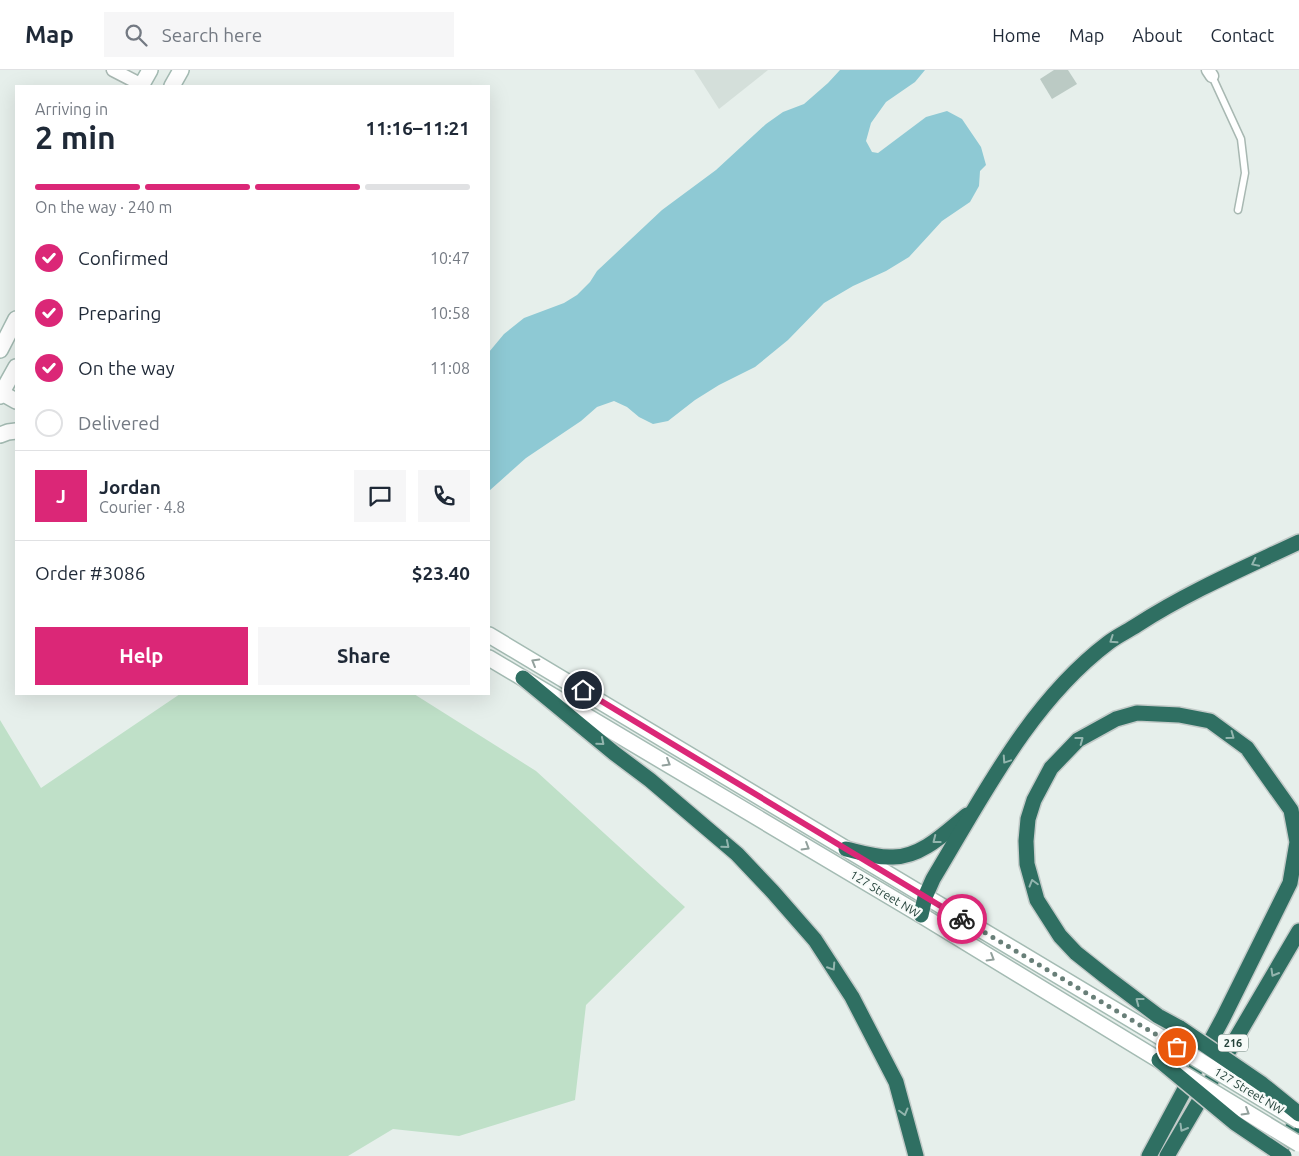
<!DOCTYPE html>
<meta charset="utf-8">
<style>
:root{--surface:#fff;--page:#f6f6f7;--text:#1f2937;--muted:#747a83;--line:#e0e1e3;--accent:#db2777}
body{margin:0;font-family:Ubuntu,sans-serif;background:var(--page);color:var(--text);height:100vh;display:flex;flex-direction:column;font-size:19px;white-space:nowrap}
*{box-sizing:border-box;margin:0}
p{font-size:16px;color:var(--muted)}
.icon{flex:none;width:28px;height:28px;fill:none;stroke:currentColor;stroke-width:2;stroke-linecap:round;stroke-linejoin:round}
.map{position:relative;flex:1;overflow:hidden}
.panel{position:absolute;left:15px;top:15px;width:475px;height:610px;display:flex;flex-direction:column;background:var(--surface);border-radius:0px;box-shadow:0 5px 20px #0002}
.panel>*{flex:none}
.pin{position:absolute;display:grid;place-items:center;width:42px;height:42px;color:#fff;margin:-21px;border:2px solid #fff;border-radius:50%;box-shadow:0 1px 5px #0007}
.courier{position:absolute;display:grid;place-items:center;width:50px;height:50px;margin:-25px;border:4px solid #db2777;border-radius:50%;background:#fff;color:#222;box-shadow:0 1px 6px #0007}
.summary em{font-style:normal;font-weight:700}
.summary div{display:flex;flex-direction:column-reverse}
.summary{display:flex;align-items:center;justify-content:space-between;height:85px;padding:0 20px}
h1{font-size:32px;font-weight:700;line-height:38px}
.bar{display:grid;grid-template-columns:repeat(4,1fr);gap:8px 5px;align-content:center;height:60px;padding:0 20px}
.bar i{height:6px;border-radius:4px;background:var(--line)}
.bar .current{background:var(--accent)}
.bar p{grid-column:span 4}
.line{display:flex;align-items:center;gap:12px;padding:0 20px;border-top:1px solid var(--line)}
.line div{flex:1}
.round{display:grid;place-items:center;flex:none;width:52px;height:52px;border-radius:0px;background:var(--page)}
ol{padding:0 20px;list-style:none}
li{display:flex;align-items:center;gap:15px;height:55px}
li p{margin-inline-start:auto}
li .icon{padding:5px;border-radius:50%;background:var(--accent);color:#fff;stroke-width:4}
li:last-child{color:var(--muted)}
li i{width:28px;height:28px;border:2px solid var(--line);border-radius:50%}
.cta{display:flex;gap:10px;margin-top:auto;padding:10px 20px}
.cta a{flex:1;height:58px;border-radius:0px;background:var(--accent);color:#fff;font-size:20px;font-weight:700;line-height:58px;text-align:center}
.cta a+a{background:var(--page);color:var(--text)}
header{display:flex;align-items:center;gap:30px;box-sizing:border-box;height:70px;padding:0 25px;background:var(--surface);border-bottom:1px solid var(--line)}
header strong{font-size:24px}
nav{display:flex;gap:28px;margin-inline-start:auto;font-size:18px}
.search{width:350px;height:45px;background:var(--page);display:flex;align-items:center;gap:12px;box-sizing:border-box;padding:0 18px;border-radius:0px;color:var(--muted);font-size:19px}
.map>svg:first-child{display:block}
</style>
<header>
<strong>Map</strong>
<div class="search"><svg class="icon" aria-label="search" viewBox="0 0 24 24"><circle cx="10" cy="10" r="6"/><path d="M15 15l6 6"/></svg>Search here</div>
<nav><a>Home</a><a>Map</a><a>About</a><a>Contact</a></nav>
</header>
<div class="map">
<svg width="1299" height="1086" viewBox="0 0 1299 1086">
<rect width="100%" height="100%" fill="#e6efeb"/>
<path fill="#d4dfda" d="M694,0H768L719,39Z"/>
<path fill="#bfe0c8" d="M180,624H414L536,701L685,837L586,935L575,1030L459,1066L393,1059L348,1086H0V650L41,718Z"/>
<path fill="#8ec9d4" d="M840,0H925L915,12L886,32L871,53L866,71L872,82L878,83L926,47L947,41L962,49L981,77L986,95L980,101L979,116L970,132L942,151L909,187L886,201L853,216L824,233L788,270L755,297L719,315L695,330L668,351L653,354L639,347L627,337L614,331L597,337L581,351L526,388L489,421V282L504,264L524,248L564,233L577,225L590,212L597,201L662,140L716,100L766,54L783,42L804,34L828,13Z"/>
<path fill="#bbcac4" d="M1054,0H1068L1077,14L1052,29L1040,9Z"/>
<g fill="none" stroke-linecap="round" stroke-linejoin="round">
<g stroke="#a8b8b2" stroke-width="9">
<path id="service" d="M1212,6L1241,69L1245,103L1238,140"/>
</g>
<g stroke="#a8b8b2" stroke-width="15">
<g id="minor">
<path d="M113,0L144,16"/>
<path d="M1208,0L1212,6"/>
</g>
</g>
<g stroke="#a4bbb3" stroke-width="18">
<g id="secondary">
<path d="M141,16L150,0"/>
<path d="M172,16L181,0"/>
<path d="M0,280L16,249"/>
<path d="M0,322L16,331"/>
<path d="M0,326L16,297"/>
<path d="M0,365L8,362L16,361"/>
<path d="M489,565L1177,977"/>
<path d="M489,588L921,845L1159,990"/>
</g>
</g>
<g stroke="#c2cac8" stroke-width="18">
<g id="motorway">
<path d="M523,608L614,683L650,710L737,784L773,822L815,870L852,927L896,1012L916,1086"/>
<path d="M846,779C862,783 877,788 893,787C922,787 946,762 967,745"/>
<path d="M921,845L925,827L933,809C983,726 1030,632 1108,573C1117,566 1128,561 1137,555C1188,522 1244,498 1299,472"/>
<path d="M1149,1086L1223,948L1290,813L1297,772L1291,740L1247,678L1210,651L1179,645L1137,643L1116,649L1078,670L1051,698L1034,730L1028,749L1026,771L1027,794L1037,830L1060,866L1076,883L1105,906L1158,946L1180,958"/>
<path d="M1167,1086L1299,861"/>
<path d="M1276,1086L1299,1048"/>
</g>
</g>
<use href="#service" stroke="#fff" stroke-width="6"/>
<use href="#minor" stroke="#fff" stroke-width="12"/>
<use href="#secondary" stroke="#fff" stroke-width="15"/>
<use href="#motorway" stroke="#2f6f62" stroke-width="15"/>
<g stroke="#a4bbb3" stroke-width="18" stroke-linecap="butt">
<g id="secondary-bridge">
<path d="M1177,977L1299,1051"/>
<path d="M1182,1003L1299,1074"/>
</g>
</g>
<g stroke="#c2cac8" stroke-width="18" stroke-linecap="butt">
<g id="motorway-bridge">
<path d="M1180,958L1262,1014L1299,1044"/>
<path d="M1159,990L1235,1053L1284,1086"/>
</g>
</g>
<use href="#secondary-bridge" stroke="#fff" stroke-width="15"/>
<use href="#motorway-bridge" stroke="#2f6f62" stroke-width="15"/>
</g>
<defs><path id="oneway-chevron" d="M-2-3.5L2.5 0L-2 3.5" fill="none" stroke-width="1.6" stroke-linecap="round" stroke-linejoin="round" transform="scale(1.25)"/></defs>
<g stroke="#93b5ae">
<use href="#oneway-chevron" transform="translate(1255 493) rotate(154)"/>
<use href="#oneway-chevron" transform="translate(1113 570) rotate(146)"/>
<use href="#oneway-chevron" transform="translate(1231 666) rotate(36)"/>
<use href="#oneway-chevron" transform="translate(1080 670) rotate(-37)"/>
<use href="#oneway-chevron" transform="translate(601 672) rotate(40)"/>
<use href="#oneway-chevron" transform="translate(1006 690) rotate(124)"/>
<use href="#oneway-chevron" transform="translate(936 770) rotate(142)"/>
<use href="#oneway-chevron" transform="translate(726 775) rotate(40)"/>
<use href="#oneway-chevron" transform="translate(1033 813) rotate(-106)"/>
<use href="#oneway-chevron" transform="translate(832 897) rotate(57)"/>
<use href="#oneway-chevron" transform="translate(1274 903) rotate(120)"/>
<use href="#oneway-chevron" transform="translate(1139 931) rotate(-143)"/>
<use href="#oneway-chevron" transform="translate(904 1042) rotate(75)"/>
<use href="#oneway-chevron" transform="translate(1183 1058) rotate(120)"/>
</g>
<g stroke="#92a09c">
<use href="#oneway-chevron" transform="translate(535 592) rotate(-150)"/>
<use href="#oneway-chevron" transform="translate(667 693) rotate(31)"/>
<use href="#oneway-chevron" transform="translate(806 777) rotate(31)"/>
<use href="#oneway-chevron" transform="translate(991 888) rotate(31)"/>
<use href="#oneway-chevron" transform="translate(1246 1042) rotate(31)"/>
</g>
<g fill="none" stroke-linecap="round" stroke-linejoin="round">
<path stroke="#687f78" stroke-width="5" stroke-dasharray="0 9" d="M962,849L1177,977"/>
<path stroke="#db2777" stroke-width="6" d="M583,620L962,849"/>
</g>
<g text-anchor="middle" stroke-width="4.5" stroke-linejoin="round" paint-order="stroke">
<rect fill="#f7fbf9" stroke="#637a73" stroke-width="1" x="1218" y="964.5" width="30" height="17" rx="4"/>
<g font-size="11" font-weight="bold" fill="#24423a">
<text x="1233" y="977">216</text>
</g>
<g font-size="12" fill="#24423a" stroke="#f7fbf9">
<text transform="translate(885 824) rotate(31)" y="4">127 Street NW</text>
<text transform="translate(1249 1021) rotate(31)" y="4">127 Street NW</text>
</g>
</g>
</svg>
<div class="pin" style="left:1177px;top:977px;background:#ea580c"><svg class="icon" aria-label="bag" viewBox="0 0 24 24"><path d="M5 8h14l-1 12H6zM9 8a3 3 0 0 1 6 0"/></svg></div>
<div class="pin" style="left:583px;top:620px;background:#1f2937"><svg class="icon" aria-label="home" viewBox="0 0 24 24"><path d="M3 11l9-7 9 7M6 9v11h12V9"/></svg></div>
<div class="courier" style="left:962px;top:849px"><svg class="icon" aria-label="bike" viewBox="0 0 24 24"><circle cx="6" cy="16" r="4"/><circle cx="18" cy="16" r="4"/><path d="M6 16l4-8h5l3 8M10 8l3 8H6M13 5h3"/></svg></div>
<section class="panel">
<div class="summary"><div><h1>2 min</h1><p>Arriving in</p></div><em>11:16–11:21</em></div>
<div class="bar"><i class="current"></i><i class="current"></i><i class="current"></i><i></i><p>On the way · 240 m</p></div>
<ol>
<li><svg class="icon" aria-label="check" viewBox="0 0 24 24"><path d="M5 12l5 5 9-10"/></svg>Confirmed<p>10:47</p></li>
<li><svg class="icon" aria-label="check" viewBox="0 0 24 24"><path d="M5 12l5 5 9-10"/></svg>Preparing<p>10:58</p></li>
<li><svg class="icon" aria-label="check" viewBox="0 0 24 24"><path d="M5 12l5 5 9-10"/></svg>On the way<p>11:08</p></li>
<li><i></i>Delivered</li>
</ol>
<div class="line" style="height:90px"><b class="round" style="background:var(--accent);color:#fff">J</b><div><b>Jordan</b><p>Courier · 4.8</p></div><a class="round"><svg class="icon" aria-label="chat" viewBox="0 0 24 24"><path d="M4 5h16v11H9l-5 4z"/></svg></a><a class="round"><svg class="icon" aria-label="phone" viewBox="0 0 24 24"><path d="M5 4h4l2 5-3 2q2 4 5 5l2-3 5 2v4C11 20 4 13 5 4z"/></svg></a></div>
<div class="line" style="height:65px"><div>Order #3086</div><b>$23.40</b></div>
<div class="cta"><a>Help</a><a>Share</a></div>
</section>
</div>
